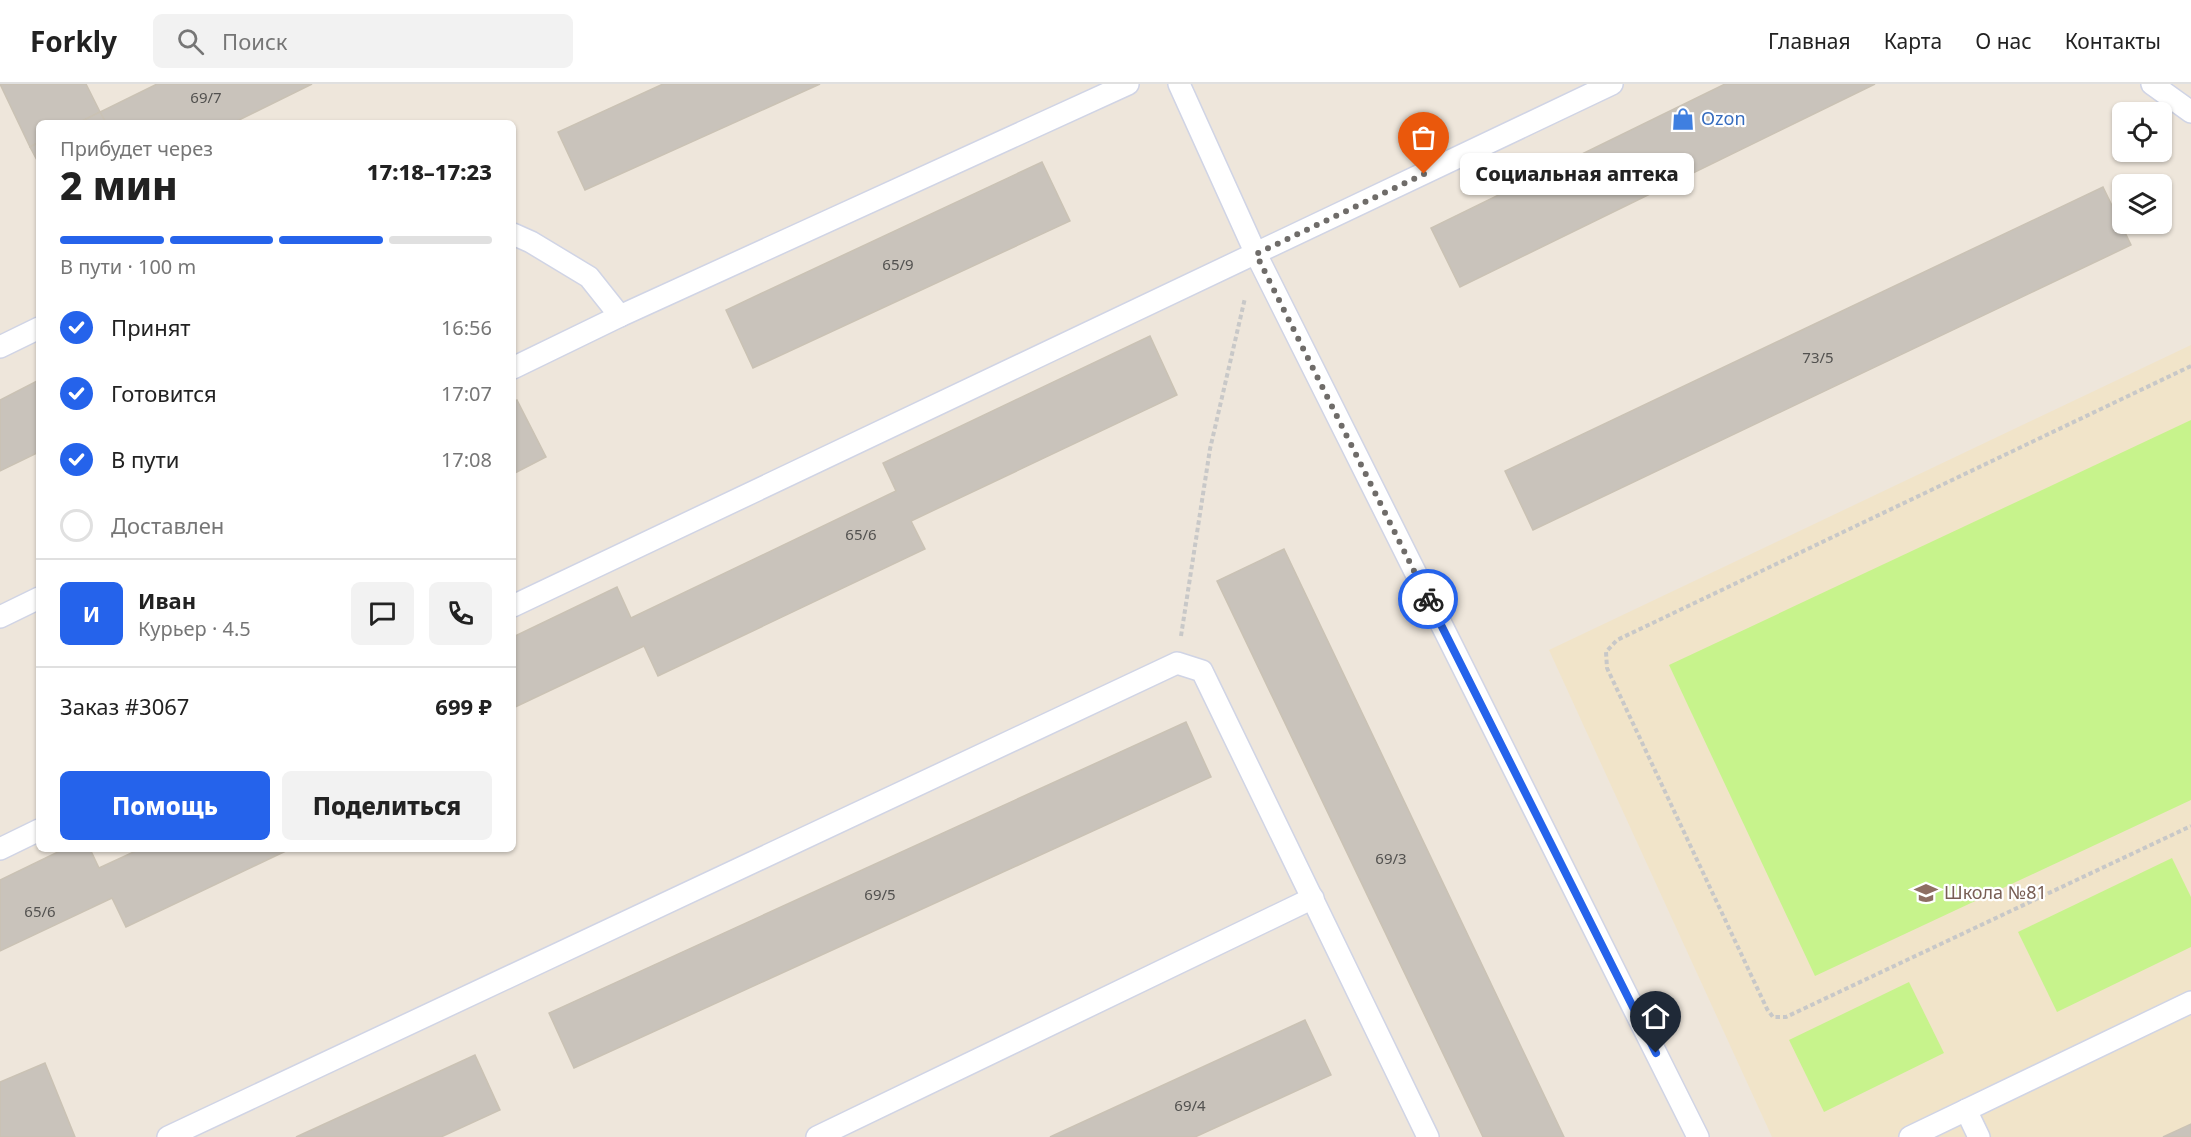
<!DOCTYPE html>
<html lang="ru">
<meta charset="utf-8">
<style>
:root{--surface:#fff;--page:#f2f2f2;--text:#222;--muted:#767676;--line:#e0e0e0;--accent:#2563eb}
body{margin:0;font-family:"Noto Sans",sans-serif;background:var(--page);color:var(--text);height:100vh;display:flex;flex-direction:column;font-size:22px;white-space:nowrap}
*{box-sizing:border-box;margin:0}
p{font-size:20px;color:var(--muted)}
.icon{flex:none;width:33px;height:33px;fill:none;stroke:currentColor;stroke-width:2;stroke-linecap:round;stroke-linejoin:round}
.map{position:relative;flex:1;overflow:hidden}
.drawer{position:absolute;left:36px;top:36px;width:480px;height:732px;display:flex;flex-direction:column;background:var(--surface);border-radius:9px;box-shadow:0 2px 4px #0004}
.drawer>*{flex:none}
.fabs{position:absolute;left:2112px;top:18px;display:grid;gap:12px}
.fabs a{display:grid;place-items:center;width:60px;height:60px;border-radius:9px;background:var(--surface);box-shadow:0 2px 4px #0004;font-size:30px}
.pin{position:absolute;display:grid;place-items:center;width:51px;height:51px;color:#fff;margin:-62px -26px;border-radius:50% 50% 50% 0;rotate:-45deg;box-shadow:0 0 6px #0007}
.pin .icon{rotate:45deg}
.courier{position:absolute;display:grid;place-items:center;width:60px;height:60px;margin:-30px;border:4px solid #2563eb;border-radius:50%;background:#fff;color:#222;box-shadow:0 2px 8px #0007}
.bubble{position:absolute;height:42px;border-radius:9px;background:var(--surface);box-shadow:0 2px 4px #0004;font-size:20px;font-weight:800;line-height:42px;text-align:center}
.overview em{font-style:normal;font-weight:800}
.overview div{display:flex;flex-direction:column-reverse}
.overview{display:flex;align-items:center;justify-content:space-between;height:102px;padding:0 24px}
h1{font-size:39px;font-weight:800;line-height:45px}
.bar{display:grid;grid-template-columns:repeat(4,1fr);gap:9px 6px;align-content:center;height:72px;padding:0 24px}
.bar i{height:8px;border-radius:4px;background:var(--line)}
.bar .current{background:var(--accent)}
.bar p{grid-column:span 4}
.line{display:flex;align-items:center;gap:15px;padding:0 24px;border-top:2px solid var(--line)}
.line div{flex:1}
.round{display:grid;place-items:center;flex:none;width:63px;height:63px;border-radius:9px;background:var(--page)}
ol{padding:0 24px;list-style:none}
li{display:flex;align-items:center;gap:18px;height:66px}
li p{margin-inline-start:auto}
li .icon{padding:6px;border-radius:50%;background:var(--accent);color:#fff;stroke-width:4}
li:last-child{color:var(--muted)}
li i{width:33px;height:33px;border:3px solid var(--line);border-radius:50%}
.button{display:flex;gap:12px;margin-top:auto;padding:12px 24px}
.button a{flex:1;height:69px;border-radius:9px;background:var(--accent);color:#fff;font-size:24px;font-weight:800;line-height:69px;text-align:center}
.button a+a{background:var(--page);color:var(--text)}
header{display:flex;align-items:center;gap:36px;box-sizing:border-box;height:84px;padding:0 30px;background:var(--surface);border-bottom:2px solid var(--line)}
header strong{font-size:28px}
nav{display:flex;gap:33px;margin-inline-start:auto;font-size:21px}
.search{width:420px;height:54px;background:var(--page);display:flex;align-items:center;gap:15px;box-sizing:border-box;padding:0 21px;border-radius:9px;color:var(--muted);font-size:22px}
.map>svg:first-child{display:block}
</style>
<header>
<strong>Forkly</strong>
<div class="search"><svg class="icon" aria-label="search" viewBox="0 0 24 24"><circle cx="10" cy="10" r="6"/><path d="M15 15l6 6"/></svg>Поиск</div>
<nav><a>Главная</a><a>Карта</a><a>О нас</a><a>Контакты</a></nav>
</header>
<div class="map">
<svg width="2191" height="1053" viewBox="0 0 2191 1053">
<rect width="100%" height="100%" fill="#eee6db"/>
<path fill="#f1e4c9" d="M2191,261V1053H1772L1549,566Z"/>
<g fill="#c7f38c">
<path d="M2191,336V716L1815,892L1669,581Z"/>
<path d="M2172,774L2191,813V863L2057,928L2018,848Z"/>
<path d="M1909,898L1944,969L1824,1028L1789,956Z"/>
</g>
<g fill="#c9c3bb" stroke="#cac2b4" stroke-width="1.5">
<path d="M0,0H86L100,28L78,39H39V58L30,63Z"/>
<path d="M157,0H312L233,39H106L100,28Z"/>
<path d="M663,0H820L585,106L558,48Z"/>
<path d="M1725,0H1875L1460,203L1431,144Z"/>
<path d="M100,28L106,39H78Z"/>
<path d="M39,58V80L30,63Z"/>
<path d="M1042,78L1070,137L753,284L726,226Z"/>
<path d="M2103,103L2131,161L1533,446L1505,387Z"/>
<path d="M1150,252L1177,311L911,437L925,465L658,592L644,562L513,624V553L617,503L631,534L896,407L883,379Z"/>
<path d="M39,296V368L0,387V316Z"/>
<path d="M517,316L546,373L513,390V318Z"/>
<path d="M1284,465L1564,1053H1483L1217,497Z"/>
<path d="M1186,638L1211,693L574,984L549,929Z"/>
<path d="M64,765H90L99,784L140,765H290L126,843L112,814L0,867V796Z"/>
<path d="M1305,936L1331,991L1195,1053H1050Z"/>
<path d="M475,971L500,1026L441,1053H296Z"/>
<path d="M45,979L75,1053H0V998Z"/>
<path d="M2191,1040V1053H2163Z"/>
</g>
<g fill="none" stroke-linecap="round" stroke-linejoin="round">
<g stroke="#d0d4e5" stroke-width="24">
<g id="lane">
<path d="M1179,0L1256,170L1698,1053"/>
<path d="M2152,0L2191,28"/>
<path d="M513,150L531,158L589,193L620,232"/>
<path d="M0,263L39,244"/>
<path d="M513,284L620,232L1128,0"/>
<path d="M513,522L1612,0"/>
<path d="M0,533L39,514"/>
<path d="M0,765L39,746"/>
<path d="M1966,1026L1979,1053"/>
<path d="M168,1053L1177,579L1202,587L1428,1053"/>
<path d="M817,1053L1313,814"/>
<path d="M1910,1053L2191,918"/>
</g>
</g>
<g stroke="#c8c8c8" stroke-width="4" stroke-dasharray="4.5 3" stroke-linecap="butt">
<path d="M2191,282L1617,556L1606,568L1607,584L1767,925L1773,933H1786L2191,742"/>
<path d="M1181,552L1210,365L1245,214"/>
</g>
<use href="#lane" stroke="#fff" stroke-width="21"/>
</g>
<g fill="none" stroke-linecap="round" stroke-linejoin="round">
<path stroke="#6f6c69" stroke-width="6" stroke-dasharray="0 10.8" d="M1424,90L1256,170L1428,515"/>
<path stroke="#2563eb" stroke-width="8" d="M1428,515L1656,969"/>
</g>
<defs>
<g id="shop-bare" transform="scale(1.8)"><path d="M-5-2.5h2.3a2.7 3.5 0 0 1 5.4 0H5L5.5 6h-11ZM-1.5-2.5h3a1.5 2.3 0 0 0-3 0Z" fill="#3f7fe0" stroke="#fff" stroke-width="2.5" paint-order="stroke"/></g>
<g id="school-bare" transform="scale(1.8)"><path d="M0-5L7-2L0 1L-7-2ZM-4 1L0 2.5L4 1V4Q0 6-4 4Z" fill="#8d6e63" stroke="#fff" stroke-width="2.5" paint-order="stroke"/></g>
</defs>
<g fill-rule="evenodd">
<use href="#shop-bare" x="1683" y="35"/>
<use href="#school-bare" x="1926" y="809"/>
</g>
<g text-anchor="middle" stroke-width="4.5" stroke-linejoin="round" paint-order="stroke">
<g font-size="15" fill="#52514f">
<text x="206" y="19">69/7</text>
<text x="898" y="186">65/9</text>
<text x="1818" y="279">73/5</text>
<text x="861" y="456">65/6</text>
<text x="1391" y="780">69/3</text>
<text x="880" y="816">69/5</text>
<text x="40" y="833">65/6</text>
<text x="1190" y="1027">69/4</text>
</g>
<g font-size="18" fill="#366cbe" stroke="#fff" text-anchor="start">
<text x="1701" y="41">Ozon</text>
</g>
<g font-size="18" fill="#785e54" stroke="#fff" text-anchor="start">
<text x="1944" y="815">Школа №81</text>
</g>
</g>
</svg>
<div class="fabs">
<a><svg class="icon" aria-label="locate" viewBox="0 0 24 24"><circle cx="12" cy="12" r="6"/><path d="M12 2v4M12 18v4M2 12h4M18 12h4"/></svg></a>
<a><svg class="icon" aria-label="layers" viewBox="0 0 24 24"><path d="M12 4l9 5-9 5-9-5zM3 14l9 5 9-5"/></svg></a>
</div>
<div class="pin" style="left:1424px;top:90px;background:#ea580c"><svg class="icon" aria-label="bag" viewBox="0 0 24 24"><path d="M5 8h14l-1 12H6zM9 8a3 3 0 0 1 6 0"/></svg></div>
<div class="pin" style="left:1656px;top:969px;background:#1f2937"><svg class="icon" aria-label="home" viewBox="0 0 24 24"><path d="M3 11l9-7 9 7M6 9v11h12V9"/></svg></div>
<div class="courier" style="left:1428px;top:515px"><svg class="icon" aria-label="bike" viewBox="0 0 24 24"><circle cx="6" cy="16" r="4"/><circle cx="18" cy="16" r="4"/><path d="M6 16l4-8h5l3 8M10 8l3 8H6M13 5h3"/></svg></div>
<div class="bubble" style="left:1460px;top:69px;width:234px">Социальная аптека</div>
<section class="drawer">
<div class="overview"><div><h1>2 мин</h1><p>Прибудет через</p></div><em>17:18–17:23</em></div>
<div class="bar"><i class="current"></i><i class="current"></i><i class="current"></i><i></i><p>В пути · 100 m</p></div>
<ol>
<li><svg class="icon" aria-label="check" viewBox="0 0 24 24"><path d="M5 12l5 5 9-10"/></svg>Принят<p>16:56</p></li>
<li><svg class="icon" aria-label="check" viewBox="0 0 24 24"><path d="M5 12l5 5 9-10"/></svg>Готовится<p>17:07</p></li>
<li><svg class="icon" aria-label="check" viewBox="0 0 24 24"><path d="M5 12l5 5 9-10"/></svg>В пути<p>17:08</p></li>
<li><i></i>Доставлен</li>
</ol>
<div class="line" style="height:108px"><b class="round" style="background:var(--accent);color:#fff">И</b><div><b>Иван</b><p>Курьер · 4.5</p></div><a class="round"><svg class="icon" aria-label="chat" viewBox="0 0 24 24"><path d="M4 5h16v11H9l-5 4z"/></svg></a><a class="round"><svg class="icon" aria-label="phone" viewBox="0 0 24 24"><path d="M5 4h4l2 5-3 2q2 4 5 5l2-3 5 2v4C11 20 4 13 5 4z"/></svg></a></div>
<div class="line" style="height:78px"><div>Заказ #3067</div><b>699 ₽</b></div>
<div class="button"><a>Помощь</a><a>Поделиться</a></div>
</section>
</div>
